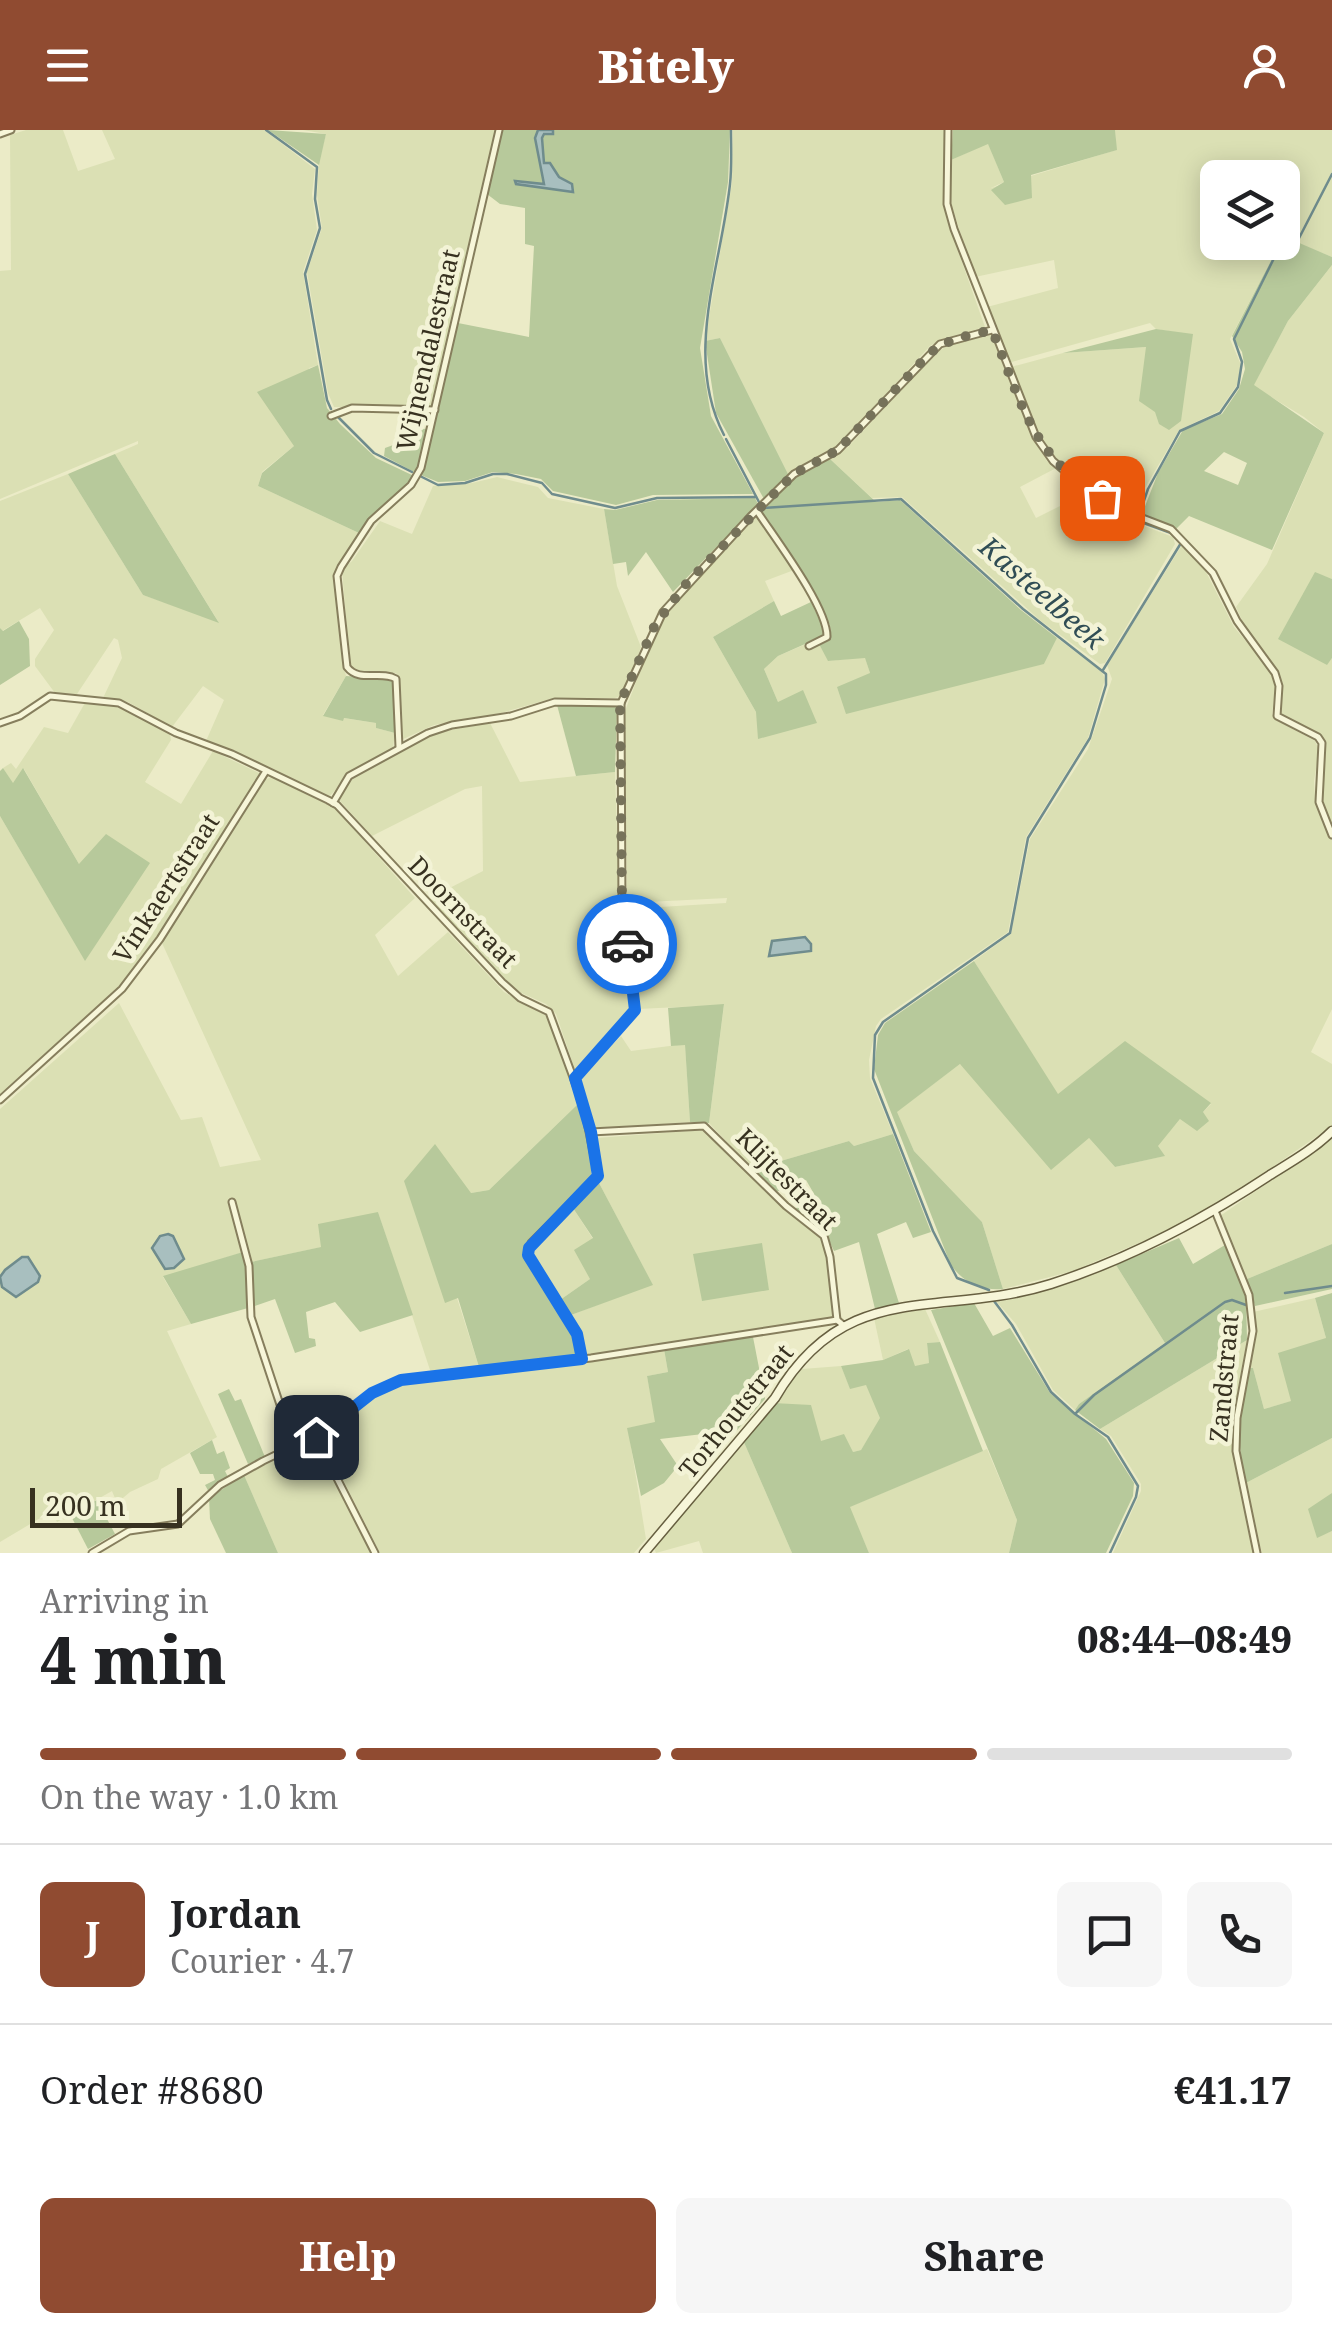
<!DOCTYPE html>
<meta charset="utf-8">
<style>
:root{--surface:#fff;--page:#f6f6f6;--text:#202124;--muted:#757577;--line:#e0e0e0;--accent:#904b31}
body{margin:0;font-family:"Noto Serif",serif;background:var(--page);color:var(--text);height:100vh;display:flex;flex-direction:column;font-size:38px;white-space:nowrap}
*{box-sizing:border-box;margin:0}
p{font-size:32px;color:var(--muted)}
.icon{flex:none;width:55px;height:55px;fill:none;stroke:currentColor;stroke-width:2;stroke-linecap:round;stroke-linejoin:round}
.map{position:relative;height:1423px;overflow:hidden}
.sheet{display:flex;flex-direction:column;background:var(--surface);flex:1}
.sheet>*{flex:none}
.tools{position:absolute;left:1200px;top:30px;display:grid;gap:20px}
.tools a{display:grid;place-items:center;width:100px;height:100px;border-radius:15px;background:var(--surface);box-shadow:0 5px 25px #0003;font-size:50px}
.scale{position:absolute;left:30px;bottom:25px;width:152px;box-sizing:border-box;padding-left:10px;border:5px solid #373120;border-top:0;font-size:28px;line-height:35px;white-space:nowrap;color:#373120;-webkit-text-stroke:8px #f3f3d6;paint-order:stroke}
.pin{position:absolute;display:grid;place-items:center;width:85px;height:85px;color:#fff;margin:-42px;border-radius:20px;box-shadow:0 5px 15px #0006}
.courier{position:absolute;display:grid;place-items:center;width:100px;height:100px;margin:-50px;border:8px solid #1a73e8;border-radius:50%;background:#fff;color:#222;box-shadow:0 2px 12px #0007}
.headline em{font-style:normal;font-weight:800}
.headline div{display:flex;flex-direction:column-reverse}
.headline{display:flex;align-items:center;justify-content:space-between;height:170px;padding:0 40px}
h1{font-size:65px;font-weight:800;line-height:75px}
.bar{display:grid;grid-template-columns:repeat(4,1fr);gap:15px 10px;align-content:center;height:120px;padding:0 40px}
.bar i{height:12px;border-radius:8px;background:var(--line)}
.bar .on{background:var(--accent)}
.bar p{grid-column:span 4}
.line{display:flex;align-items:center;gap:25px;padding:0 40px;border-top:2px solid var(--line)}
.line div{flex:1}
.round{display:grid;place-items:center;flex:none;width:105px;height:105px;border-radius:15px;background:var(--page)}
.cta{display:flex;gap:20px;margin-top:auto;padding:20px 40px}
.cta a{flex:1;height:115px;border-radius:15px;background:var(--accent);color:#fff;font-size:40px;font-weight:800;line-height:115px;text-align:center}
.cta a+a{background:var(--page);color:var(--text)}
header{display:flex;justify-content:space-between;align-items:center;height:130px;padding:0 40px;background:var(--accent);color:#fff;font-size:45px;font-weight:800}
.map>svg:first-child{display:block}
</style>
<header><svg class="icon" aria-label="menu" viewBox="0 0 24 24"><path d="M4 6h16M4 12h16M4 18h16"/></svg>Bitely<svg class="icon" aria-label="person" viewBox="0 0 24 24"><circle cx="12" cy="8" r="4"/><path d="M4 21q1-7 8-7t8 7"/></svg></header>
<div class="map">
<svg width="1332" height="1423" viewBox="0 0 1332 1423">
<rect width="100%" height="100%" fill="#ebebc7"/>
<g fill="#dbe0b4">
<path d="M26,0H63L78,41L115,29L102,0H264L315,39L312,64L317,100L303,142L318,235L309,238L294,316L262,342L258,356L359,403L336,440L342,530L346,546L323,585L376,593V598L395,603L393,618L353,640L329,667L206,611L224,570L203,556L172,597L128,572L103,568L122,528L118,510L114,508L77,564L55,563L35,536V529L54,500L40,478L2,501L0,498V371L68,344L143,465L218,491L115,324L138,314V311L0,369V141L11,140L10,5Z"/>
<path d="M303,0H496L433,277H334L328,263L307,142L322,98L317,65L319,30L326,4Z"/>
<path d="M733,0H945L946,87L985,197L942,209L930,216L836,318L805,333L789,346L720,208L705,211L732,53Z"/>
<path d="M1115,0H1332V127L1283,107L1282,48H1218V112L1280,113L1230,209L1241,235L1237,255L1219,281L1179,300L1145,358L1138,382L1109,369L1057,330L1041,308L1011,237L1063,223L1147,217L1193,205L1156,199L1150,193L1008,233L987,177L1058,158L1054,130L975,147L950,71L951,30L988,13L1004,52L991,58L1116,20Z"/>
<path d="M1332,135V449L1315,443L1326,535L1332,528V695L1321,668L1326,616L1320,606L1284,591L1278,582L1282,553L1277,540L1244,495L1236,477L1267,434L1324,303L1304,287L1253,256L1288,191Z"/>
<path d="M991,205L1033,309L1047,331L1058,337L1020,357L1036,388L1088,362L1134,392L1173,407L1175,414L1105,533L1100,534L1041,491L902,367L872,368L830,329L848,317L937,222L949,215Z"/>
<path d="M497,347L538,357L548,368L604,379L617,456L641,517L628,554L621,566L615,568L550,569L501,583L434,595L401,610L400,550L396,543H358L350,537L342,440L352,431L380,391L412,404L433,356L472,353Z"/>
<path d="M755,388H759L794,440L765,451L774,471L713,507L756,582L778,572L764,539L778,526L813,511L819,514L829,531L865,527L870,543L1044,534L1057,508L1102,542L1105,549L1088,608L1026,707L1008,802L881,889L876,896L869,930L870,948L893,1004L854,1016L849,1011L753,1039L709,993L724,875L637,879L634,836L658,833L654,814H631L627,779L726,773L727,768L627,773L625,581L657,497L673,475Z"/>
<path d="M1182,415L1203,436L1234,497L1271,541L1276,554L1272,584L1278,591L1315,611L1319,620L1314,651L1315,668L1332,707V879L1311,922L1332,934V996L1213,1078L1167,1101L1073,1141L1003,1159L982,1092L914,1021L896,982L960,934L1089,1008L1115,1037L1164,1026L1157,1016L1181,988L1203,982L1211,974L1058,965L974,831L1011,804L1030,709L1088,619L1112,549L1107,535Z"/>
<path d="M86,571L121,577L170,604L171,610L145,652L181,674L213,621L259,643V646L182,772L115,864L0,968V686L85,830L149,733L79,734L24,639L13,654L3,638L11,633L16,639L44,597L68,603Z"/>
<path d="M490,593L520,652L615,642L619,764L632,872L631,881L576,943L556,884L546,874L517,861L426,770L483,741L482,656L465,659L372,706L340,671V666L355,645L419,611L440,602Z"/>
<path d="M272,647L335,678L415,768L375,805L398,846L448,802L504,862L548,887L578,974L489,1060L471,1063L446,1172L457,1168L479,1237L431,1243L378,1082L322,1117L251,1132L247,1121L163,1147L191,1194L167,1201L217,1307L161,1339L158,1349L130,1362L117,1373L112,1361L57,1392L53,1383L47,1384L0,1412V1149L2,1157L22,1127L5,1139L0,1147V979L119,873L181,990L202,987L220,1037L261,1030L162,813L264,650Z"/>
<path d="M621,906L631,921L685,914L690,992L594,999L581,947Z"/>
<path d="M703,1000L777,1073L822,1109L826,1117L834,1188L585,1226L580,1203L571,1185L652,1154L599,1053L601,1046L596,1008Z"/>
<path d="M1332,1008V1114L1247,1149L1220,1086Z"/>
<path d="M573,1078L593,1109L590,1149L560,1170L532,1125V1115Z"/>
<path d="M1116,1135L1165,1213L1079,1274L1075,1280L1053,1260L1016,1194L996,1171L1056,1158Z"/>
<path d="M1315,1168L1326,1208L1292,1271L1264,1279L1253,1238H1248L1253,1182Z"/>
<path d="M925,1179L940,1212L927,1213L929,1233L914,1237L908,1219L883,1230L874,1188Z"/>
<path d="M1247,1210L1233,1288V1322L1253,1423H1113L1141,1361V1354L1111,1306L1100,1299Z"/>
<path d="M664,1219L668,1242L647,1246L656,1293L628,1298L646,1409L634,1423H380L323,1310L365,1272L383,1261L414,1251L550,1238Z"/>
<path d="M841,1236L850,1258L866,1254L881,1288L861,1320L853,1322L820,1312L773,1273L802,1239Z"/>
<path d="M1332,1308V1363L1317,1407L1332,1401V1423H1262L1244,1354Z"/>
<path d="M743,1310L792,1423H703L699,1411L656,1423L653,1416Z"/>
<path d="M309,1314L315,1316L373,1423H278L244,1345Z"/>
<path d="M987,1319L1017,1390L1009,1423H869L849,1377Z"/>
</g>
<g fill="#b7c99b" fill-rule="evenodd">
<path d="M268,0L326,4L319,35Z"/>
<path d="M503,0H730L728,52L700,218L711,286L753,364L653,365L616,375L553,361L541,349L516,344L493,342L465,351L438,352L421,345L458,193L529,207L534,116L525,114V78L500,74L487,64Z"/>
<path d="M953,0H1115L1117,20L1031,45L1032,68L1005,75L991,60L1004,52L988,14L951,30Z"/>
<path d="M1283,106L1332,127V135L1288,191L1254,255L1324,303L1272,420L1189,386L1176,399L1142,384L1158,343L1183,300L1222,284L1239,259L1245,239L1242,222L1232,206L1280,113L1282,112ZM1224,322L1247,333L1238,355L1204,341Z"/>
<path d="M1156,199L1193,204L1181,291L1169,300L1159,294L1155,282L1139,271L1146,217L1063,223Z"/>
<path d="M720,208L789,346L764,369L716,283L705,211Z"/>
<path d="M318,235L327,278L340,294L376,328L414,346L359,403L258,356L262,343L294,316L257,262Z"/>
<path d="M402,298L428,299L416,343L384,326L385,318L396,314Z"/>
<path d="M115,324L219,493L143,465L68,344Z"/>
<path d="M830,329L876,372L900,370L1021,480L1057,508L1044,534L846,584L837,557L870,543L865,528L828,531L819,514L831,506L830,495L761,381L798,344Z"/>
<path d="M755,368L758,374L673,462L646,422L628,446L626,432L613,434L604,379L615,380L657,370Z"/>
<path d="M1315,442L1332,449V528L1327,535L1278,509Z"/>
<path d="M774,471L781,486L811,472L824,500L823,506L778,526L764,539L778,572L803,560L817,593L758,609L756,582L713,507Z"/>
<path d="M19,491L29,509L30,536L0,555V498L3,501Z"/>
<path d="M346,546L390,549L394,552L395,603L376,598V593L344,588L343,591L323,586Z"/>
<path d="M557,575L617,577L615,642L576,646Z"/>
<path d="M3,638L13,653L23,638L79,734L106,704L150,733L85,831L0,686V641Z"/>
<path d="M974,831L1058,964L1125,911L1211,973L1203,982L1209,991L1197,1001L1180,989L1158,1016L1165,1026L1115,1037L1089,1008L1051,1040L960,934L897,982L914,1021L982,1092L1003,1159C982,1161 960,1151 950,1133L874,939L878,905L885,893Z"/>
<path d="M724,874L709,993L690,992L685,915L671,916L668,878Z"/>
<path d="M578,974L588,1005L592,1049L529,1112L525,1125L574,1204L579,1225L479,1237L458,1168L445,1173L404,1051L435,1014L471,1063L489,1060Z"/>
<path d="M893,1004L931,1102L913,1108L906,1092L877,1104L899,1173L875,1179L859,1112L834,1121L827,1106L794,1079L817,1069L806,1050L776,1062L753,1039L849,1011L854,1016Z"/>
<path d="M599,1053L653,1155L571,1185L560,1170L590,1149L574,1120L593,1108L573,1078Z"/>
<path d="M378,1082L413,1185L360,1202L335,1172L306,1182L309,1208L315,1209L316,1216L295,1223L275,1169L252,1177L251,1132L321,1117L318,1094Z"/>
<path d="M1179,1108L1193,1134L1225,1115L1246,1164L1247,1210L1100,1299L1075,1280L1079,1274L1165,1213L1116,1135Z"/>
<path d="M762,1113L769,1160L702,1171L693,1124Z"/>
<path d="M1332,1114V1159L1255,1176L1247,1149Z"/>
<path d="M243,1122L248,1143V1178L191,1194L163,1146Z"/>
<path d="M1332,1163V1308L1244,1354L1238,1298L1248,1238H1253L1264,1279L1291,1271L1278,1223L1326,1208L1315,1168Z"/>
<path d="M974,1173L993,1206L1010,1198L1050,1263L1106,1309L1134,1353L1133,1366L1106,1423H1009L1017,1390L931,1180Z"/>
<path d="M753,1207L765,1269L713,1327L703,1304L660,1309L678,1336L664,1353L641,1366L627,1298L655,1292L647,1246L668,1242L664,1219Z"/>
<path d="M940,1212L983,1321L850,1377L869,1423H792L743,1310L773,1273L811,1275L821,1311L844,1304L853,1322L861,1320L880,1288L866,1255L850,1259L841,1236L883,1230L909,1219L915,1236L929,1233L927,1213Z"/>
<path d="M229,1259L235,1271L241,1269L265,1327L248,1334L218,1264Z"/>
<path d="M212,1310L217,1324L224,1321L230,1338L225,1341L228,1347L209,1362L205,1355L215,1350L213,1344H200L190,1323Z"/>
<path d="M244,1345L278,1423H226L210,1389L209,1368Z"/>
<path d="M1332,1363V1401L1317,1408L1308,1379Z"/>
<path d="M97,1370L115,1404L88,1419L70,1384Z"/>
</g>
<g fill="#a8bfbf" stroke="#6f8c8d" stroke-width="2.5">
<path d="M538,0H553V4H544L542,8L544,33H550L559,47L572,54L573,62L516,54L515,51L544,54L535,8Z"/>
<path d="M805,807L811,814V821L769,826L772,811Z"/>
<path d="M168,1104L173,1106L184,1129L174,1138L165,1139L152,1118L160,1106Z"/>
<path d="M22,1127H28L40,1146L38,1152L16,1167L2,1157L0,1147L5,1140Z"/>
</g>
<g fill="none" stroke-linecap="round" stroke-linejoin="round">
<g stroke="#6f8c8d" stroke-width="2.5">
<path d="M266,0L317,37L315,69L320,98L305,144L327,270L331,279"/>
<path d="M1283,111L1296,114L1332,44"/>
<path d="M338,287L374,323L412,342"/>
<path d="M724,305C683,225 721,138 730,54C732,37 731,18 731,0"/>
<path d="M726,309L760,374"/>
<path d="M420,346L438,355L465,353L493,344H507L542,353L552,364L615,378L657,368L756,367"/>
<path d="M763,378L901,369L1023,479L1106,544V555L1090,608L1028,708L1010,803L883,892L875,905L873,948L933,1101L957,1148L989,1160"/>
<path d="M1140,382L1148,359L1180,301L1220,283L1238,257L1242,232L1234,209L1282,112"/>
<path d="M1103,540L1181,413L1171,403L1138,391"/>
<path d="M1285,1163L1332,1156"/>
<path d="M994,1171L1012,1195L1051,1262L1075,1284L1108,1307L1138,1356L1136,1367L1110,1423"/>
<path d="M1076,1283L1094,1265L1225,1172L1232,1170L1246,1175"/>
</g>
<g stroke="#867e5d" stroke-width="9">
<g id="street">
<path d="M948,0L947,74L954,99L1036,307L1053,331L1085,358L1119,379L1171,399L1213,443L1237,491L1275,543L1279,556L1277,586L1318,607L1322,613L1319,672L1332,705"/>
<path d="M0,4L11,0"/>
<path d="M331,286L352,278L435,280"/>
<path d="M757,381C774,407 828,478 827,507L809,516"/>
<path d="M0,593L20,586L50,566L119,573L176,603L232,624L328,670L337,675L502,852L520,868L549,882L584,977L598,1046L531,1113L528,1125L577,1204L582,1229"/>
<path d="M399,617L396,549C381,540 359,553 347,537L337,446L341,437L371,391L411,355L421,338L499,0"/>
<path d="M333,673L349,646L428,603L452,595L511,586L555,572L621,573L663,482L750,387L794,344L838,320L940,214L992,200"/>
<path d="M575,948L635,880L622,780L621,573"/>
<path d="M0,970L122,859L160,809L266,641"/>
<path d="M591,1002L704,996L786,1076L824,1106L830,1127L837,1190"/>
<path d="M232,1072L249,1136L251,1187L294,1317"/>
<path d="M1215,1081L1249,1165L1253,1201L1237,1288L1236,1321L1257,1423"/>
<path d="M316,1307L375,1423"/>
<path d="M92,1423L129,1401L178,1394L220,1355L263,1331L327,1300L372,1263L401,1250L591,1228L831,1191L837,1190L843,1195"/>
</g>
</g>
<g stroke="#675f40" stroke-width="11">
<path id="secondary" d="M644,1423L775,1268C846,1146 939,1189 1051,1154C1129,1129 1202,1090 1270,1045C1291,1032 1314,1019 1332,1001"/>
</g>
<use href="#street" stroke="#f7f6d9" stroke-width="5"/>
<use href="#secondary" stroke="#f7f6d9" stroke-width="8"/>
</g>
<g fill="none" stroke-linecap="round" stroke-linejoin="round">
<path stroke="#76725a" stroke-width="10" stroke-dasharray="0 18" d="M627,814L622,777L620,573L655,495L686,454L760,378L794,344L838,320L931,222L954,209L992,200C1022,273 1030,324 1102,368"/>
<path stroke="#1a73e8" stroke-width="12" d="M316,1307L372,1263L401,1250L582,1229L577,1204L528,1125L529,1118L598,1046L591,1002L575,948L635,880L627,814"/>
</g>
<g text-anchor="middle" stroke-width="9" stroke-linejoin="round" paint-order="stroke">
<g font-size="25" fill="#373120" stroke="#f3f3d6">
<text transform="translate(428 220) rotate(-77)" y="9">Wijnendalestraat</text>
<text transform="translate(166 758) rotate(-57)" y="9">Vinkaertstraat</text>
<text transform="translate(463 782) rotate(46)" y="9">Doornstraat</text>
<text transform="translate(787 1049) rotate(45)" y="9">Klijtestraat</text>
<text transform="translate(1224 1248) rotate(-85)" y="9">Zandstraat</text>
<text transform="translate(736 1281) rotate(-51)" y="9">Torhoutstraat</text>
</g>
<g font-size="28" font-style="italic" fill="#304d55" stroke="#f3f3d6">
<text transform="translate(1042 463) rotate(41)" y="10">Kasteelbeek</text>
</g>
</g>
</svg>
<div class="tools">
<a><svg class="icon" aria-label="layers" viewBox="0 0 24 24"><path d="M12 4l9 5-9 5-9-5zM3 14l9 5 9-5"/></svg></a>
</div>
<div class="scale">200 m</div>
<div class="pin" style="left:1102px;top:368px;background:#ea580c"><svg class="icon" aria-label="bag" viewBox="0 0 24 24"><path d="M5 8h14l-1 12H6zM9 8a3 3 0 0 1 6 0"/></svg></div>
<div class="pin" style="left:316px;top:1307px;background:#1f2937"><svg class="icon" aria-label="home" viewBox="0 0 24 24"><path d="M3 11l9-7 9 7M6 9v11h12V9"/></svg></div>
<div class="courier" style="left:627px;top:814px"><svg class="icon" aria-label="car" viewBox="0 0 24 24"><path d="M5 17H2v-5l4-1 3-4h7l3 4 3 1v5h-3M9 17h6M6 11h13"/><circle cx="7" cy="17" r="2"/><circle cx="17" cy="17" r="2"/></svg></div>
</div>
<section class="sheet">
<div class="headline"><div><h1>4 min</h1><p>Arriving in</p></div><em>08:44–08:49</em></div>
<div class="bar"><i class="on"></i><i class="on"></i><i class="on"></i><i></i><p>On the way · 1.0 km</p></div>
<div class="line" style="height:180px"><b class="round" style="background:var(--accent);color:#fff">J</b><div><b>Jordan</b><p>Courier · 4.7</p></div><a class="round"><svg class="icon" aria-label="chat" viewBox="0 0 24 24"><path d="M4 5h16v11H9l-5 4z"/></svg></a><a class="round"><svg class="icon" aria-label="phone" viewBox="0 0 24 24"><path d="M5 4h4l2 5-3 2q2 4 5 5l2-3 5 2v4C11 20 4 13 5 4z"/></svg></a></div>
<div class="line" style="height:130px"><div>Order #8680</div><b>€41.17</b></div>
<div class="cta"><a>Help</a><a>Share</a></div>
</section>
